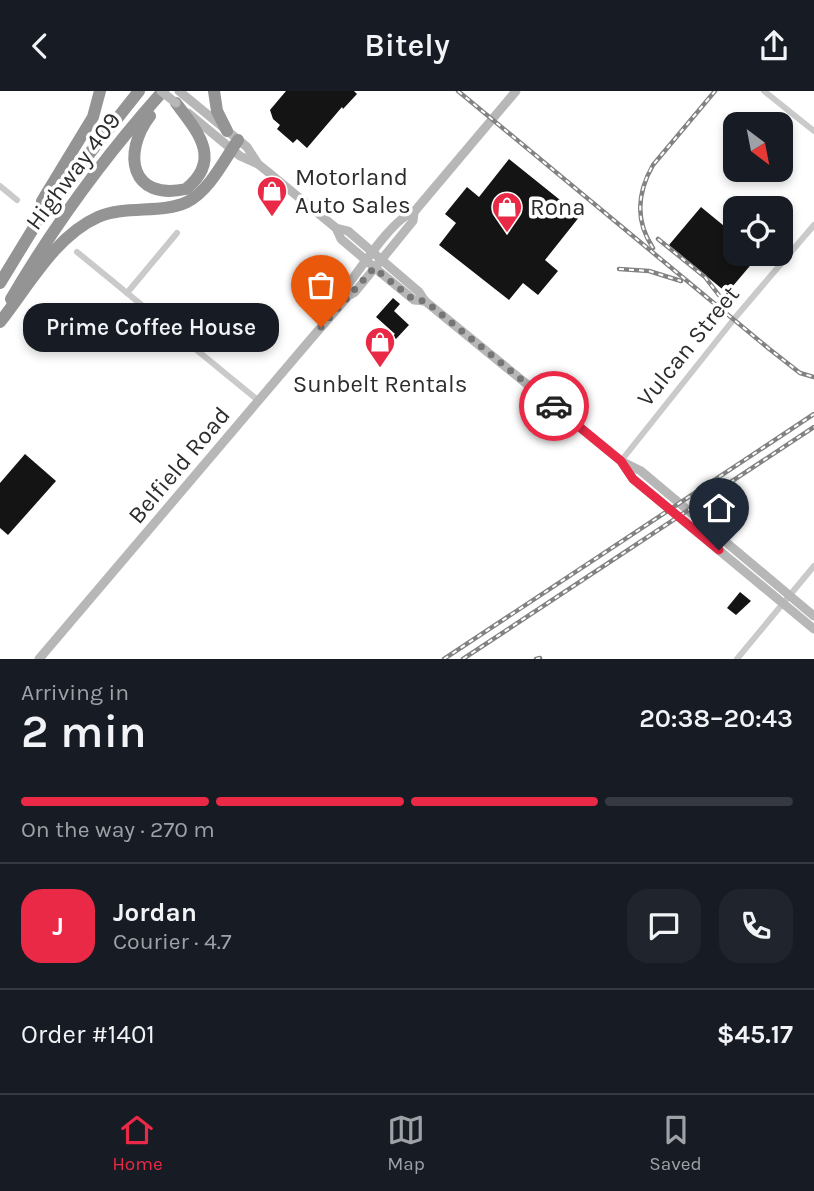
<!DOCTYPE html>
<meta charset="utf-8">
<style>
:root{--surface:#171b24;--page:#20242c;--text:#f1f3f6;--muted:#9ea1a6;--line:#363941;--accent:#ea2946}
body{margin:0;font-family:Karla,sans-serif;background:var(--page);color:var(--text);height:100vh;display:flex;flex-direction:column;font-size:26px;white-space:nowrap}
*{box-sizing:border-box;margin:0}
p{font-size:23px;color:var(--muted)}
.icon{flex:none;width:38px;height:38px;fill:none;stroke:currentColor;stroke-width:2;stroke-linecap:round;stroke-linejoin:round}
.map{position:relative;height:568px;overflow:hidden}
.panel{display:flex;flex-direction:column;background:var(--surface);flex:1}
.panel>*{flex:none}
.needle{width:46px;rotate:148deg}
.fabs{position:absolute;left:723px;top:21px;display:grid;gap:14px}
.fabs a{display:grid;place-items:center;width:70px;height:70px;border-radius:14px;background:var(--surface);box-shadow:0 4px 10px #0003;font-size:35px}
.pin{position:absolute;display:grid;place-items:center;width:60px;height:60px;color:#fff;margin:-72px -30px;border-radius:50% 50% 50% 0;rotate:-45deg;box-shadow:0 0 7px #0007}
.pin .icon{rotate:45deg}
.courier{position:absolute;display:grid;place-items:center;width:70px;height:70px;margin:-35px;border:5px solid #ea2946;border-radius:50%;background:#fff;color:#222;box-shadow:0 2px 9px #0007}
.bubble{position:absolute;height:49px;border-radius:21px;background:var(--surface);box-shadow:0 4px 10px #0003;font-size:23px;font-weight:600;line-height:49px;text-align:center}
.summary em{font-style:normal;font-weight:600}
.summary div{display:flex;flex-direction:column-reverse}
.summary{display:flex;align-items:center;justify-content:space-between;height:119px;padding:0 21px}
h1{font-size:46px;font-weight:600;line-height:52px}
.bar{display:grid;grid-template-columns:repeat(4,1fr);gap:10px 7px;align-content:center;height:84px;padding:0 21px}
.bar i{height:9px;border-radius:5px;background:var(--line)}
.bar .active{background:var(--accent)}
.bar p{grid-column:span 4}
.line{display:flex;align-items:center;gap:18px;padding:0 21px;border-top:2px solid var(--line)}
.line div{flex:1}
.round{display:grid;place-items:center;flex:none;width:74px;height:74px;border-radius:21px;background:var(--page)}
header{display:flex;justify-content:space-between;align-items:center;height:91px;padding:0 21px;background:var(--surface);font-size:32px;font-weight:600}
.menu{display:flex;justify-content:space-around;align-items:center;height:98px;border-top:2px solid var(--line);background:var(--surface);font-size:19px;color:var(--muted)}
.menu a{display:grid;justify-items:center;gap:4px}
.menu .active{color:var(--accent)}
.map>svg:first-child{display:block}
</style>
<header><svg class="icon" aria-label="back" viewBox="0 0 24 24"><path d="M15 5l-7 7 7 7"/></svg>Bitely<svg class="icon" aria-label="share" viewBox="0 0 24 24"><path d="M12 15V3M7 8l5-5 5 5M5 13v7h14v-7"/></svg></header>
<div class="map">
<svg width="814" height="568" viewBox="0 0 814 568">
<rect width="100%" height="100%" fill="#fff"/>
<g fill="#141414">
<path d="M286,0H354L357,3L343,18L342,16L307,57L297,48L293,52L277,38L280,34L273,28L270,19Z"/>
<path d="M509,68L580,125L545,169L558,180L538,204L523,192L509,209L439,154L456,132L445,123L467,96L479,106Z"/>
<path d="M701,116L735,144V163H760L727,202L669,154Z"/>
<path d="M393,207L400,213L394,220L409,234L396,248L392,245L395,243L376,226Z"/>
<path d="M25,363L56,390L8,444L0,437V392Z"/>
<path d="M740,501L751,510L736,524L727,517Z"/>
</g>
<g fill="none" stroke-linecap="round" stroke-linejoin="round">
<g stroke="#cacaca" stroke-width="6">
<path d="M764,0L814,40"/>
<path d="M0,95L17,109"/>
<path d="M77,161L259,310"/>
<path d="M127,202L177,142"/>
<path d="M621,370L734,228L814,134"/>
<path d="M737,568L814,475"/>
</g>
<g stroke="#b7b7b7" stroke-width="9">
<path d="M179,0L247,56L258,73L268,81L336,137L348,140L419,201L425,210L621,370L641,380L814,525"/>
<path d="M188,22L240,65L258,73"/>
<path d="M336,137L341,148L381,182L414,209L425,210"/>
<path d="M348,205L347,195C361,177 394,126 414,121L516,0"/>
<path d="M622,372L633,388L814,538"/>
<path d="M39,568L310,249L348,205L355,201L413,130L414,121"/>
</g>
<g stroke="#949494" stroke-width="12">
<path d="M214,0L217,20L227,40"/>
<path d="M150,25C122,62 130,110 186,98C223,68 197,40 176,12"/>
<path d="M42,110L93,26L100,0"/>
<path d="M0,192L44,120L139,0"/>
<path d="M11,208C55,133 105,65 163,0"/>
<path d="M0,231C28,196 55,145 98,126C126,114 162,123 187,111C210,99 224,69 238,49"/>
</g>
<g stroke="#828282" stroke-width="4.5">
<g id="rail">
<path d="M458,0L768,257L800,282L814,286"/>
<path d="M658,148L705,186L728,216"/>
<path d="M653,157C635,130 637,102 653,74L715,0"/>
<path d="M619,178L649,180L681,190"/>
<path d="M444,568L814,323"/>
<path d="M463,568L814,336"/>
<path d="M536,568L540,567"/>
</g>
</g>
<use href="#rail" stroke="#fff" stroke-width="2" stroke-dasharray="5" stroke-linecap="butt"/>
<path stroke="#b7b7b7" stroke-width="9" d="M161,0L176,12"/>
</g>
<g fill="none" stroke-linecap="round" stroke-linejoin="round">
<path stroke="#767676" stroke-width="7" stroke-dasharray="0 12.6" d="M321,236L374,177L414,209L425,210L554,315"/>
<path stroke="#ea2946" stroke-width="9" d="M554,315L621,370L633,388L719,459"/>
</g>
<defs>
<g id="shop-pin" transform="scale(1.575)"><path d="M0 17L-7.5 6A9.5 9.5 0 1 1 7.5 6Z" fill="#ea2946" stroke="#fff"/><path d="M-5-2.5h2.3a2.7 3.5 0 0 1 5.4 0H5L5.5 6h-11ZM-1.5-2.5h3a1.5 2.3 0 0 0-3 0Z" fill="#fff"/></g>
</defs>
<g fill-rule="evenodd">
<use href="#shop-pin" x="272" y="100"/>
<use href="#shop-pin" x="507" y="116"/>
<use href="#shop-pin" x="380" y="251"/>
</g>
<g text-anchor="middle" stroke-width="7" stroke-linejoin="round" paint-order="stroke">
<g font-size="24" fill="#2d2d2d" stroke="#fff">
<text transform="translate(73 80) rotate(-53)" y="8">Highway 409</text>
<text transform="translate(688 255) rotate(-51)" y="8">Vulcan Street</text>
<text transform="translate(179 374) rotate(-50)" y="8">Belfield Road</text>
</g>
<g font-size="24" fill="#2d2d2d" stroke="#fff" text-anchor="start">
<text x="295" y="94">Motorland<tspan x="295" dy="28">Auto Sales</tspan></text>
<text x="530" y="124">Rona</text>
<text x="380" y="301" text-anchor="middle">Sunbelt Rentals</text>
</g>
</g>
</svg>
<div class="fabs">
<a><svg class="needle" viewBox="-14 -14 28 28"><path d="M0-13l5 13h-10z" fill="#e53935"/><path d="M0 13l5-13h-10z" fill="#9ea1a6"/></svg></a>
<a><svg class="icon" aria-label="locate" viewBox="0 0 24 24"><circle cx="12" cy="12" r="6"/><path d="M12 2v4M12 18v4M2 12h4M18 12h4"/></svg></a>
</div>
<div class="pin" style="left:321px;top:236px;background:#ea580c"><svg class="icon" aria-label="bag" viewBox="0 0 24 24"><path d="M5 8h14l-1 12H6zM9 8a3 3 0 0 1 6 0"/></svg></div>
<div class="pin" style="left:719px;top:459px;background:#1f2937"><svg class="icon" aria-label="home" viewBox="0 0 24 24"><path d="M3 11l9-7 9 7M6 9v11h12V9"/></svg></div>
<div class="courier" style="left:554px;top:315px"><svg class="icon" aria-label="car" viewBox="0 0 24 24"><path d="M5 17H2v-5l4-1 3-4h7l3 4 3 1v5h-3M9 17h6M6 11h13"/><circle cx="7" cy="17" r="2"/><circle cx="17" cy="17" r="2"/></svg></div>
<div class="bubble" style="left:23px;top:212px;width:256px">Prime Coffee House</div>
</div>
<section class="panel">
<div class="summary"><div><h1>2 min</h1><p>Arriving in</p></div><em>20:38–20:43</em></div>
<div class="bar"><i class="active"></i><i class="active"></i><i class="active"></i><i></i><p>On the way · 270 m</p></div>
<div class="line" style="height:126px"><b class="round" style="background:var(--accent);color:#fff">J</b><div><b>Jordan</b><p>Courier · 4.7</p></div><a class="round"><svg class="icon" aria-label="chat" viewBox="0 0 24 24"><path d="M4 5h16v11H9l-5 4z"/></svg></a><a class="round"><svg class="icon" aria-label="phone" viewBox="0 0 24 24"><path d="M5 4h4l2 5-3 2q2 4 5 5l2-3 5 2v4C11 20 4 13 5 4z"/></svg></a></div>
<div class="line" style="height:91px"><div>Order #1401</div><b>$45.17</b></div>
</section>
<nav class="menu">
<a class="active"><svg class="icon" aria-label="home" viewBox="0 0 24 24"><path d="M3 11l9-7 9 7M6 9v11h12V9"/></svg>Home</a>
<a><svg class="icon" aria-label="map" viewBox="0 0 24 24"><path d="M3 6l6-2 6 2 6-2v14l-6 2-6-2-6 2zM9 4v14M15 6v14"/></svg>Map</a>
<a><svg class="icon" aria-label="saved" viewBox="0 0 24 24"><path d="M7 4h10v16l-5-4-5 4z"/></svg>Saved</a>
</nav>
